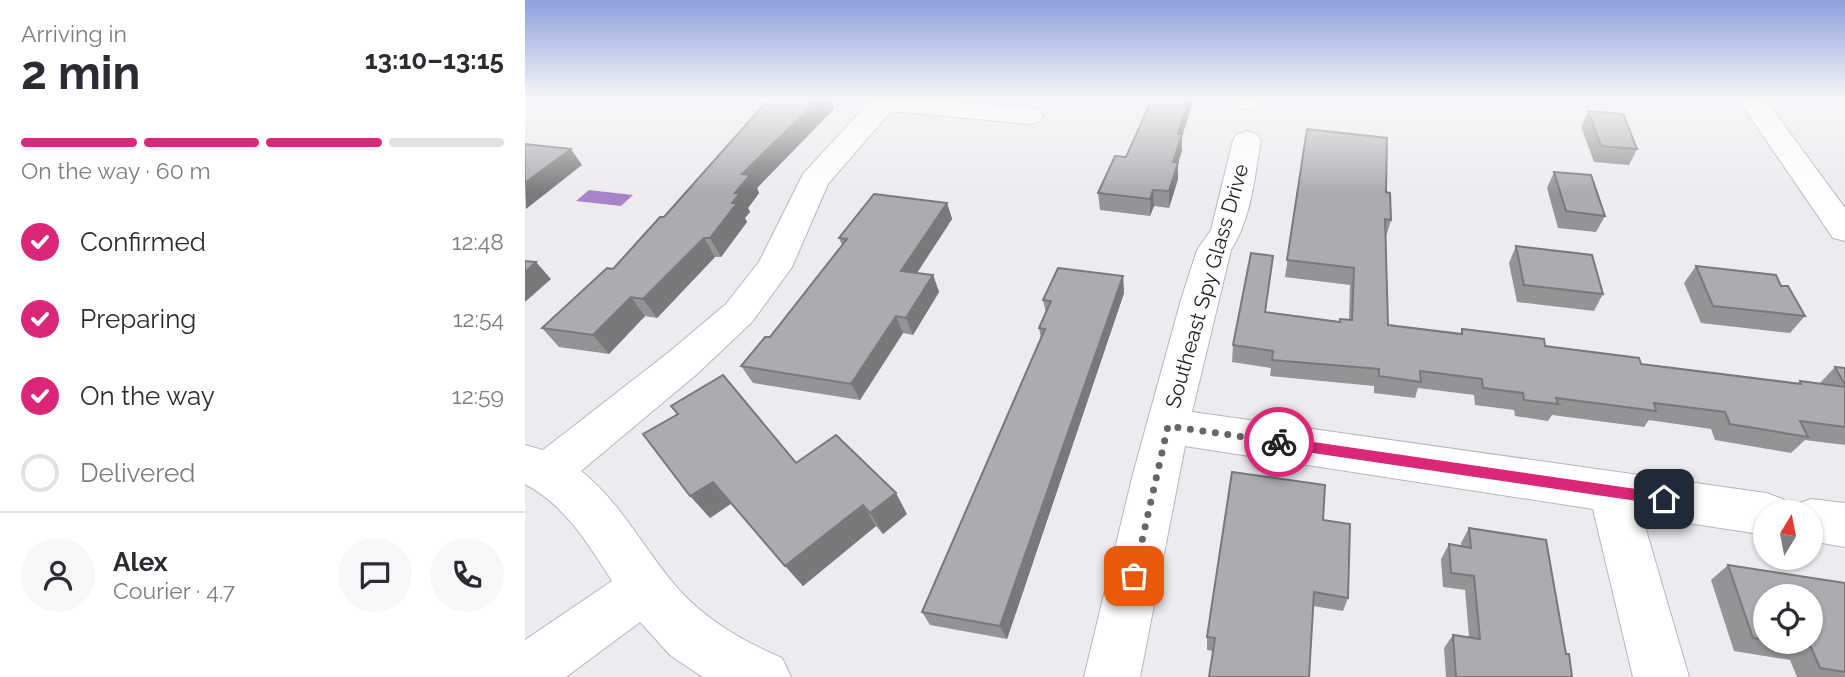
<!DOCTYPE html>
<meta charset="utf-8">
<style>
:root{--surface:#fff;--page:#f7f7f7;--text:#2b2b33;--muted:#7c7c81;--line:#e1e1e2;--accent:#db2777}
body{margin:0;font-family:Raleway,sans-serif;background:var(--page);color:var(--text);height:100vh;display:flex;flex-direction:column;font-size:26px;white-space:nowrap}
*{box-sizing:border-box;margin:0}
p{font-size:23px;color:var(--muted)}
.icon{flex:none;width:38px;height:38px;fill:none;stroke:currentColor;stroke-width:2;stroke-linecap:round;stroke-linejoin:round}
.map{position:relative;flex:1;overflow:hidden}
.sheet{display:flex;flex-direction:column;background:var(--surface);width:525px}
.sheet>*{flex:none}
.needle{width:46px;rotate:10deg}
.buttons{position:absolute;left:1228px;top:500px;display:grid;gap:14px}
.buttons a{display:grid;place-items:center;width:70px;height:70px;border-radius:50%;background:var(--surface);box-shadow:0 2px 5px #0004;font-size:35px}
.pin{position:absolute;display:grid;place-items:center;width:60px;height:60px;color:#fff;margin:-30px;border-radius:14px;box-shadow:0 4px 10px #0006}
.courier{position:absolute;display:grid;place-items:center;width:70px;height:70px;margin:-35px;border:5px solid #db2777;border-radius:50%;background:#fff;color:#222;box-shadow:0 2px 9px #0007}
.overview em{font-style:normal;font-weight:700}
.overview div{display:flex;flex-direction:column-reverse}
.overview{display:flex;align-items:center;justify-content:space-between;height:119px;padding:0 21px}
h1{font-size:46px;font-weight:700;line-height:52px}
.bar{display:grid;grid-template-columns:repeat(4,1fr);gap:10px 7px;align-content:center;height:84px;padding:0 21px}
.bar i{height:9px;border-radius:5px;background:var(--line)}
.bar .selected{background:var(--accent)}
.bar p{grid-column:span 4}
.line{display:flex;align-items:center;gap:18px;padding:0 21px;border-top:2px solid var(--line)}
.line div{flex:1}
.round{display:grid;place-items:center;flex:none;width:74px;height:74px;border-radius:37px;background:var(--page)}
ol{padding:0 21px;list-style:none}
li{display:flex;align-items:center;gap:21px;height:77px}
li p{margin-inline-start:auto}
li .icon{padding:7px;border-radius:50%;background:var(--accent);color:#fff;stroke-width:4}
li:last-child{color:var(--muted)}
li i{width:38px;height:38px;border:4px solid var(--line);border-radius:50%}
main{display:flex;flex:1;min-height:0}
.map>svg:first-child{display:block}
</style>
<main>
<section class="sheet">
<div class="overview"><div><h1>2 min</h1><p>Arriving in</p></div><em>13:10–13:15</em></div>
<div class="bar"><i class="selected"></i><i class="selected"></i><i class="selected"></i><i></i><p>On the way · 60 m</p></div>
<ol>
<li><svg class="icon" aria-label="check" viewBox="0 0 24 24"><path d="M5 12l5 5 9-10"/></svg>Confirmed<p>12:48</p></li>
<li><svg class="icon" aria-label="check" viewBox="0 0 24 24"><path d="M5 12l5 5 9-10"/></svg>Preparing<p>12:54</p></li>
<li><svg class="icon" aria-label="check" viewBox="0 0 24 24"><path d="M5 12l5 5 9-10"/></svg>On the way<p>12:59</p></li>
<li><i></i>Delivered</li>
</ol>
<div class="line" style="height:126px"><a class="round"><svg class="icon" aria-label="person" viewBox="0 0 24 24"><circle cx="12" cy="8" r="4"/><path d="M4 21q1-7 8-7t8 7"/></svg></a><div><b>Alex</b><p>Courier · 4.7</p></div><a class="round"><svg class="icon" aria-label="chat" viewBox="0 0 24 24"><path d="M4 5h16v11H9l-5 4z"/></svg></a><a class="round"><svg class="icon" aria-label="phone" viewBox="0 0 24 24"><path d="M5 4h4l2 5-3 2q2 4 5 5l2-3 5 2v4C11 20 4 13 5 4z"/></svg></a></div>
</section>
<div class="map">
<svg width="1320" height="677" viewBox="0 0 1320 677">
<rect width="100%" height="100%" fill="#edebef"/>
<path fill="#a783c9" d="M64,190L108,195L96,206L51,201Z"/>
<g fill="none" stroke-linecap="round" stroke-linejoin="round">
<g stroke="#b8b6ba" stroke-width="2">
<g id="minor">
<path d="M347,99H411L504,108L514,110L518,116L514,122L504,124L366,111L303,184L267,267L227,322L172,374L56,471C97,503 120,552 155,591C184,622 218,641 257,658L266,677H178L146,656L115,622L41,677H0V640L87,581C64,545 40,505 0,484V445L18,450L144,352L201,304L234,262L278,174Z"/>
<path d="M710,99H736L732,107L722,109L712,107Z"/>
<path d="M1213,99H1240L1320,208V241L1308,238Z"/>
<path d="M722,131L732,134L736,140C729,178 727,217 706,250L667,412L1241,493L1258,499L1264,513H1241V535L1117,516L1164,677H1108L1068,509L660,446L615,677H559L608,474L656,300L672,250L686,230L708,140L712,134Z"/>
<path d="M1286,499L1320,503V547L1286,541V513H1266L1269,505Z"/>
</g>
</g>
<use href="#minor" fill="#fff" fill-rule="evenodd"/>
</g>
<g fill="#959396" fill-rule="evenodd">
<path d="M244,99H305L309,109L232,188L234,193L223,208L225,212L220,218L222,222L196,257H190L132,318L120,316L84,354L34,347L17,328L88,269L139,217Z"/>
<path d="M437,99H490L486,104Z"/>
<path d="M627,99H669L657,136V151L653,162V179L644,208L629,206L625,216L575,210L573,193L601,157Z"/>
<path d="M1063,111L1112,149L1104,165L1069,162L1056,127Z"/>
<path d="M782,129L861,192L866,220L861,237L863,325L935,334L937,329L1020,346L1116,364L1273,383L1275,381L1294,384L1310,367L1320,368V445L1280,440L1266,453L1190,440L1186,429L1124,420L1119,427L1027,415L1023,421L990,416L989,410L950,405L949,395L893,388L890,398L849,393V386L745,376L746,368L707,362L708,345L741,313L814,322L824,320L825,285L760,277Z"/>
<path d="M1029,172L1080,216L1071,232L1033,228L1022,188Z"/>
<path d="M422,203L427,219L392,273L408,275L414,292L388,335L378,333L335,400L228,383L216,366L245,337L317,245L314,238Z"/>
<path d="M991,246L1078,294L1069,311L992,302L984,263Z"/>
<path d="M1171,266L1256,286L1280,316L1265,333L1176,323L1159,283Z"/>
<path d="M598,276L599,293L482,639L405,625L397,612L516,338L514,328L521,313L518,300Z"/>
<path d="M153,414L271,463L382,514L358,534L351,526L278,586L207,503L185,518Z"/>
<path d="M798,520L823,598L818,611L788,606L688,651L682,650V637Z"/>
<path d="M944,528L1041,654L1047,677H921L919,648L928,635L944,637L940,590L918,587L916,559L924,544L936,546V543Z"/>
<path d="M1203,565L1320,583V677H1272L1265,660L1209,651L1186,580ZM1241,597L1286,642H1241Z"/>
</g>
<g fill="#79787a">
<path d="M292,99H305L309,109L232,188L234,193L223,208L225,212L220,218L222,222L196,257L185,238L207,203L217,174Z"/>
<path d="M664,99H669L657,136V151L648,178V162L653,134Z"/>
<path d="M46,149L57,165L1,209L0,183Z"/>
<path d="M653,162V179L644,208V191Z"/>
<path d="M628,190L629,206L625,216V199Z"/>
<path d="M422,203L427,219L382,288L376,271Z"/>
<path d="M179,238L190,257L132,318L118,299Z"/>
<path d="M11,262L26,279L0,302V272Z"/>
<path d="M408,275L414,292L388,335L381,318Z"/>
<path d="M598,276L599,293L482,639L475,626Z"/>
<path d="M106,297L120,316L84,354L68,335Z"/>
<path d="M371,316L378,333L335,400L326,384Z"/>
<path d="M188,482L207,503L185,518L165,496Z"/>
<path d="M371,493L382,514L358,534L345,513Z"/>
<path d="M338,505L351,526L278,586L260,566Z"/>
</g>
<g fill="#adabaf" stroke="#79787a" stroke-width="2">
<path d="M244,99H294L217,174L225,175L210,193H215L207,203H212L185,238H179L118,299L106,297L68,335L17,328L82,268L88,269L135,217H139Z"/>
<path d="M627,99H664L653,134H657L648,162H653L644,191L628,190L625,199L573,193L590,156L601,157Z"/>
<path d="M1063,111L1098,114L1112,149L1076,146Z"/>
<path d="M782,129L862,138L861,192L865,193L866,220L860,219L863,325L937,334V329L1019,339L1020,346L1114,358L1116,364L1276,384L1275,381L1320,387V427L1275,421L1283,437L1205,424L1200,412L1129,403L1131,411L1031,398L1033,404L999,400L998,393L958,388L957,379L895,371L896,382L854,376V369L747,360L748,351L708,345L726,253L748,256L740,312L815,322V319L827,320L829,268L762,260Z"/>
<path d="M0,144L46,149L0,183Z"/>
<path d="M1029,172L1066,175L1080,216L1041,211Z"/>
<path d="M349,194L422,203L376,271L408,275L381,318L371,316L326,384L216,366L240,337H245L322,239L314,238Z"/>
<path d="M991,246L1067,255L1078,294L999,285Z"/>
<path d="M0,261L11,262L0,272Z"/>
<path d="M1171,266L1251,275L1256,286H1263L1280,316L1188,306Z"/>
<path d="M533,268L598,276L475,626L397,612L520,329L514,328L526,301L518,300Z"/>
<path d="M1310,367L1320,368V385Z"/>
<path d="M198,375L271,463L311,435L371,493L345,513L338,505L260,566L188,482L165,496L118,434L153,414L146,406Z"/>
<path d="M707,472L800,485L798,520L825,524L823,598L789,592L784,677H684L690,638L682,637Z"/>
<path d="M944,528L1021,540L1041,654H1044L1047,677H931L928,635L955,639L949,576L926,573L924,544L946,548Z"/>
<path d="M1203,565L1320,583V672L1295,668L1286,647L1255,642H1286V597H1241V640L1228,638Z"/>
</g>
<linearGradient id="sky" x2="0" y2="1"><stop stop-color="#8ea0dc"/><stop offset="0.51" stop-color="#f7f6f8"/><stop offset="1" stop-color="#f7f6f8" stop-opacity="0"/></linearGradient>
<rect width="1320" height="194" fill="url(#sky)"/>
<path fill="#db2777" d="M754,437L1139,493L1145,499L1139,505L754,448L748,442Z"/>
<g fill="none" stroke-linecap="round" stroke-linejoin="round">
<path stroke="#666567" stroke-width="7" stroke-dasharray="0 12.6" d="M609,576L643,426L754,442"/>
</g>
<g text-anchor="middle" stroke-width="5" stroke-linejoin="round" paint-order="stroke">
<g font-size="21" fill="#1d1d1e" stroke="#fff">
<text transform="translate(682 286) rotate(-74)" y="7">Southeast Spy Glass Drive</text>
</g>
</g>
</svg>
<div class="buttons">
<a><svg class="needle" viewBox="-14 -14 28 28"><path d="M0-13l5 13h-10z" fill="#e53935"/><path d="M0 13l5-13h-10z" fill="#7c7c81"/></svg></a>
<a><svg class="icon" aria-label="locate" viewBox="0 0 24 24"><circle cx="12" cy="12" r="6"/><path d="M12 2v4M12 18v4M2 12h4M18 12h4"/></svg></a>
</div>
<div class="pin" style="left:609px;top:576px;background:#ea580c"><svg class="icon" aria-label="bag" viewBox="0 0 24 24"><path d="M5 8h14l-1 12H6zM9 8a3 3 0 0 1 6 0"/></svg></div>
<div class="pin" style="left:1139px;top:499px;background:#1f2937"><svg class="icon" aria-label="home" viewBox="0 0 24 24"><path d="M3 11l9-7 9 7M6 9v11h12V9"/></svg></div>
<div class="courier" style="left:754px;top:442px"><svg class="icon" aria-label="bike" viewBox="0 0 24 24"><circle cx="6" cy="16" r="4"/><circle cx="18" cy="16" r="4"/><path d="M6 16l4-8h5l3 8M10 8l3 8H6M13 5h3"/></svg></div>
</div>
</main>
